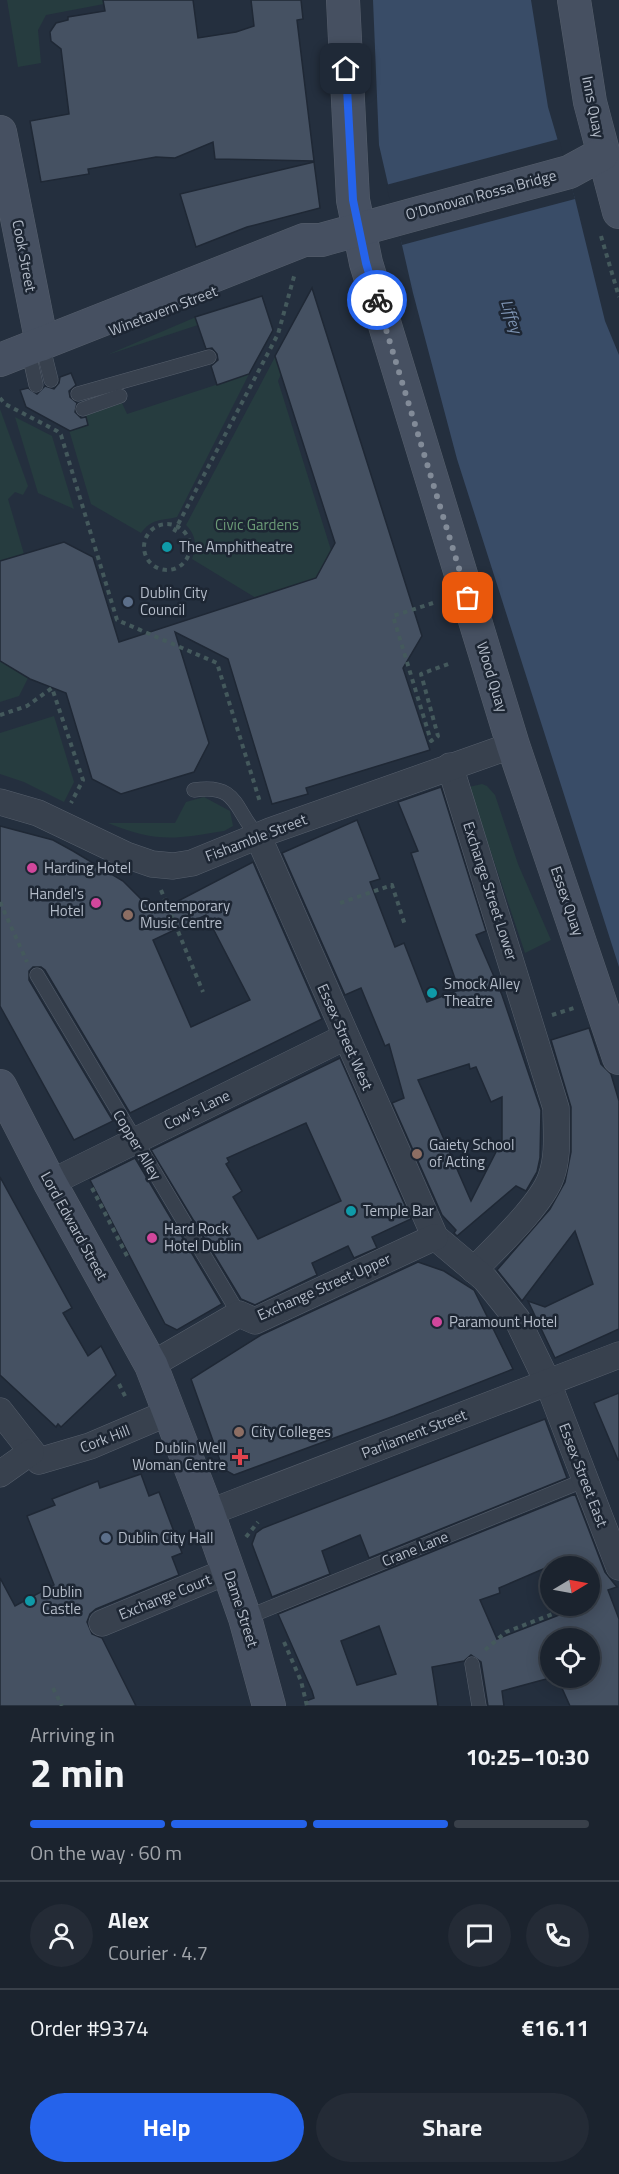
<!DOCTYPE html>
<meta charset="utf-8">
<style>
:root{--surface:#1b232e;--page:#242b36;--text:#f1f3f6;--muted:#a0a4aa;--line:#39404a;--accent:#2563eb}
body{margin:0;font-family:"Titillium Web",sans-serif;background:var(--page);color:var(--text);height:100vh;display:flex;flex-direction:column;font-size:22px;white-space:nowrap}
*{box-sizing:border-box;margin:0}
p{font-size:20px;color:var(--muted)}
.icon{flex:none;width:33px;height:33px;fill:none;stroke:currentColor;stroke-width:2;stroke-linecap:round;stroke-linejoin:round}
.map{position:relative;height:1706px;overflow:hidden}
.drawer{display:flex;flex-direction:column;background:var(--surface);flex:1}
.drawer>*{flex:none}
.needle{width:39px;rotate:80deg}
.fabs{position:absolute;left:540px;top:1556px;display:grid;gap:12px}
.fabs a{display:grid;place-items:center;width:60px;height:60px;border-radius:50%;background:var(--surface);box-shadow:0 3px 15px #0003,0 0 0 2px var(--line);font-size:30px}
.pin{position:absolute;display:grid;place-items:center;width:51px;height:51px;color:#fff;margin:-26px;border-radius:12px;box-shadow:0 3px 9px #0006}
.courier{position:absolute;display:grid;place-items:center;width:60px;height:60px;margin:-30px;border:4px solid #2563eb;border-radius:50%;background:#fff;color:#222;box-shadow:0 2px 8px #0007}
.overview em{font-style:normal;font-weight:700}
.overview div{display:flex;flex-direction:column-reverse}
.overview{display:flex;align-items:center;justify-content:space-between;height:102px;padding:0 30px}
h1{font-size:39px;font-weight:700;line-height:45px}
.bar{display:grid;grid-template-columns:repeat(4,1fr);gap:9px 6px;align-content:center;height:72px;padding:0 30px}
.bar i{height:8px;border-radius:4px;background:var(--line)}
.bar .on{background:var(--accent)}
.bar p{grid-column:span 4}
.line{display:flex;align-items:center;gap:15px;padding:0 30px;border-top:2px solid var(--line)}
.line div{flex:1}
.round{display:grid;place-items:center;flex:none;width:63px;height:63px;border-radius:32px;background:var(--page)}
.cta{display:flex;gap:12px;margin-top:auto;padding:12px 30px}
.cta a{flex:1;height:69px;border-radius:36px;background:var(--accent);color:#fff;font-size:24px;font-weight:700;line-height:69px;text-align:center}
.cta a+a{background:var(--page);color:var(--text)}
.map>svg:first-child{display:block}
</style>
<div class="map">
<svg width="619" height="1706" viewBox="0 0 619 1706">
<rect width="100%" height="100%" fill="#242f3e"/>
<g fill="#263c3f">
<path d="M7,0H103L104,4L46,15L38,30L41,63L18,67Z"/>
<path d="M196,317L198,325L107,355Z"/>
<path d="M275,357L281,374L278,381L331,550L316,578L256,598L192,559C197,546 196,535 186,525Z"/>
<path d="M249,374L177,517C161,521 152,518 141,533L91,504L69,430L88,424L85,416L122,403L127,414Z"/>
<path d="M0,409L28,486L23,495L15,492L8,499L24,554L0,561Z"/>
<path d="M15,417L52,436L74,509L38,493Z"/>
<path d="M0,661L28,678L19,696L0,702Z"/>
<path d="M54,716L74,782L64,802L24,782L0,774V733Z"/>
<path d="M482,784L487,786L495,795L518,864L551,940L525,953L469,787Z"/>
<path d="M204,797L230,811L233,826L224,831C174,839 157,843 108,823H175L186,802Z"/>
</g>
<path fill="#394c67" d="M373,0H531L548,107L575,199L605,321L619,355V967L457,459L413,293L379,145Z"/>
<path fill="#242f3e" d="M559,139L575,199L402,245L386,185Z"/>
<g fill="#455162" stroke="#1f2835" stroke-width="1.5" fill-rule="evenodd">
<path d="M103,0H193L198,38L236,32L254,26L251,0H301L303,19L297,20L314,161L215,159L213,142L175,158L156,157L88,169L89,174L41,182L30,121L69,114L61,49L51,41L50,32L56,23L68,20V17L105,11Z"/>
<path d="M314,162L320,208L247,227L196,247L180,194Z"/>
<path d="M312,288L422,636L403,668L430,750L306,788L308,794L272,804L228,659L175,632L209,743L194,772L121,794L92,779L66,693L30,679L0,661V561L64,542L93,557L119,642L316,578L335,543L275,356Z"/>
<path d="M262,296L273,330L249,374L217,385L211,366L218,360L217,354L212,348L206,349L195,317Z"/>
<path d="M71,373L76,385L69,391L70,397L77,403L75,412L81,418L86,417L88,425L70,431L26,407L20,390L28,388L37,394L45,386L54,389L59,383L60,377Z"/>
<path d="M441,787L486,931L476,935L502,995L541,1110L540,1158L537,1172L526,1191L516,1186L457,1236L454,1233L456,1230L442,1215L392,1103L404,1098L389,1044L385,1046L361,988L345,995L282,853L357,820L380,879L370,882L395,947L404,943L427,1002L459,990L411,853L418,851L398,802ZM469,1064L470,1069L476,1067L491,1102L502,1097V1140L471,1201L418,1080Z"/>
<path d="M0,826L53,840L73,851L123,881L155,913L253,862L322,1019L130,1113L45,970L41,967H33L29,971V980L113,1121L74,1140L0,1006ZM206,915L250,1000L191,1027L153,940Z"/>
<path d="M589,1028L601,1064L611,1074L619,1101V1329L555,1358L528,1301L545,1307L593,1284L575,1231L522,1301L497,1270L550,1209L565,1182L571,1152V1107L551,1040Z"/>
<path d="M340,1058L411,1219L372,1237L377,1248L354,1258L348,1246L312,1263L317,1275L255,1305L241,1299L151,1150ZM306,1123L341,1201L258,1239L233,1197L242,1191L226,1164L229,1162L227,1158Z"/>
<path d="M135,1158L222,1304L177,1330L165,1324L90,1180Z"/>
<path d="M0,1177L72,1308L63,1313L88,1356L101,1346L116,1375L61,1427L58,1424L56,1427L0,1375Z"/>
<path d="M418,1262L444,1271L474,1290L513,1369L394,1416L234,1475L223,1469L191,1379L261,1335Z"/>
<path d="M619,1393V1460H618L594,1403Z"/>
<path d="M545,1419L567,1478L369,1558L360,1535L322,1551L330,1574L272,1597L252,1544L256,1533L263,1528Z"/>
<path d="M141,1474L149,1496L159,1492L182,1553L172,1557L179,1575L96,1609L90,1614L87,1622L92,1634L102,1638L136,1706H0V1578L15,1606L54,1585L27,1516L55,1505L52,1499L98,1481L100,1488Z"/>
<path d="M575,1494L605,1572L617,1587L608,1590L619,1619V1706H570L557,1677H590V1638H550V1678L502,1691L504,1706H488L481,1662L471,1655L464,1661L432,1667L438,1706H306V1701L314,1698L312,1691L278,1614ZM550,1566H590V1605H555L559,1615L497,1639L480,1600L500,1593L499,1588ZM379,1626L396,1674L357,1685L341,1641Z"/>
</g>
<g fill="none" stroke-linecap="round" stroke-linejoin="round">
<g stroke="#565f6c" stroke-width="15">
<g id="lane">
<path d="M42,344L51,380"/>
<path d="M28,349L36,385"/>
<path d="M78,394L209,357"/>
<path d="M83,409L120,396"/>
<path d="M194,790C239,783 234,810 258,836"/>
<path d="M37,975L239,1314"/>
<path d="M245,1618L585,1480"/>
<path d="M472,1664L479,1706"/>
</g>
</g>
<g stroke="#565f6c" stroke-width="27">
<g id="street">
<path d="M450,766L556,1108C556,1130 559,1156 551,1177C542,1204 495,1248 474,1270"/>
<path d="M0,802L38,813L126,855L152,864L173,866L192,863L270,831L513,745"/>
<path d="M258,836L435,1237L485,1279L517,1319L548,1383L619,1567"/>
<path d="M50,1183L345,1037"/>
<path d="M151,1365L239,1314L255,1321L435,1237"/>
<path d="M0,1411L39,1461L90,1446L170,1412"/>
<path d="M0,1474L31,1452"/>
<path d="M208,1513L619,1355"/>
<path d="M102,1623L228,1571"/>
</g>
</g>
<g stroke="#565f6c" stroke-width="34">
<g id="secondary">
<path d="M343,0L353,200L366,263L513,745L619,1058"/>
<path d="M574,0L590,102L619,212"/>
<path d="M0,132L42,344"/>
<path d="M0,360L304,240H321L569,172L602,154"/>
<path d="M0,1086L50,1183L151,1365L208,1513L245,1618L269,1706"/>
</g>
</g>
<g stroke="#44595c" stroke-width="4" stroke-dasharray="4.5 4.5" stroke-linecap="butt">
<path d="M601,236L619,297"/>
<path d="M0,398L5,404L57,431L61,435L117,620L217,663L260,802"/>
<circle cx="167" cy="547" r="23"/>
<path d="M174,532L278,334L295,273"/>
<path d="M433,603L393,616L431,741L438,736L421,674L451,663"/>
<path d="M0,715L27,706L52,688L83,780L71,803"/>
<path d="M161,890L203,992"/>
<path d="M0,902L27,962"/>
<path d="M340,903L392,885L405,925"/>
<path d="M552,1015L574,1008"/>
<path d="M92,1188L127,1256"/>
<path d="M119,1384L127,1400"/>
<path d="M246,1537L258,1522"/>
<path d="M284,1642L301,1681L307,1706"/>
<path d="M485,1650L506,1632L558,1612"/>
<path d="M53,1688L62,1706"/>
</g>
<use href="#lane" stroke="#38414e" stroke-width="14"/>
<use href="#street" stroke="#38414e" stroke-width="26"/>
<use href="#secondary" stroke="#465061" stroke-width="33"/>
</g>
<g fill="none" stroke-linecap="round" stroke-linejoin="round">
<path stroke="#828b98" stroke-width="6" stroke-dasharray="0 10.8" d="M377,300L468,598"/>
<path stroke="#2563eb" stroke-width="8" d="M346,69L353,200L366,263L377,300"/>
</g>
<g fill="#0f9aa8" stroke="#1d2633" stroke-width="2">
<circle cx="167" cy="547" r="6"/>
<circle cx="432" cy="993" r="6"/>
<circle cx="351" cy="1211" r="6"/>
<circle cx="30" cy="1601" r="6"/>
</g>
<g fill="#5c6f8a" stroke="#1d2633" stroke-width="2">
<circle cx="128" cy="602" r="6"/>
<circle cx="106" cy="1538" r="6"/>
</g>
<g fill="#d1479c" stroke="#1d2633" stroke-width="2">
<circle cx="32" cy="868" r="6"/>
<circle cx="96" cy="903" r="6"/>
<circle cx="152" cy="1238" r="6"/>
<circle cx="437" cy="1322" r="6"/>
</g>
<g fill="#8d6e63" stroke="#1d2633" stroke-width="2">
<circle cx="128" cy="915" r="6"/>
<circle cx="417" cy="1154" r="6"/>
<circle cx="239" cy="1432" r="6"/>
</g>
<path fill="#e0444e" stroke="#1d2633" stroke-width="2" d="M237 1448h6v6h6v6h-6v6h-6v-6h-6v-6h6z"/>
<g text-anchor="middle" stroke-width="5" stroke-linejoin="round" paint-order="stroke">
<g font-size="15" fill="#b4bcc9" stroke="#1d2633">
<text transform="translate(593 107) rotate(79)" y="5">Inns Quay</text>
<text transform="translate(481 195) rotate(-15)" y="5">O'Donovan Rossa Bridge</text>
<text transform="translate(24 256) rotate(79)" y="5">Cook Street</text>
<text transform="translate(163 311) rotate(-21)" y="5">Winetavern Street</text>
<text transform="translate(492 677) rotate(73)" y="5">Wood Quay</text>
<text transform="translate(256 838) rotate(-21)" y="5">Fishamble Street</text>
<text transform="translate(490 891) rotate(72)" y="5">Exchange Street Lower</text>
<text transform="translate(567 901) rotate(71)" y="5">Essex Quay</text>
<text transform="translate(345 1037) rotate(66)" y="5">Essex Street West</text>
<text transform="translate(197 1110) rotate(-26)" y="5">Cow's Lane</text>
<text transform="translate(137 1145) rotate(59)" y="5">Copper Alley</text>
<text transform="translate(74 1226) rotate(61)" y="5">Lord Edward Street</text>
<text transform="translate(324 1287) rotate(-24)" y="5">Exchange Street Upper</text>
<text transform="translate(414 1434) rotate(-21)" y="5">Parliament Street</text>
<text transform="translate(105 1439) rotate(-21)" y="5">Cork Hill</text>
<text transform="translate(583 1475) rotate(69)" y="5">Essex Street East</text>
<text transform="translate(415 1549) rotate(-22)" y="5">Crane Lane</text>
<text transform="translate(165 1597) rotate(-22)" y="5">Exchange Court</text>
<text transform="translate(241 1609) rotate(72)" y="5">Dame Street</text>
</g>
<g font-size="15" fill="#6b9a76" stroke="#1d2633">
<text x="257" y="530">Civic Gardens</text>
</g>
<g font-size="15" fill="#b4bcc9" stroke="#1d2633" text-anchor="start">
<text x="179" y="552">The Amphitheatre</text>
<text x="140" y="598">Dublin City<tspan x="140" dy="17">Council</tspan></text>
<text x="44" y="873">Harding Hotel</text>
<text x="84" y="899" text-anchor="end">Handel's<tspan x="84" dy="17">Hotel</tspan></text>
<text x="140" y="911">Contemporary<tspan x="140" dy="17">Music Centre</tspan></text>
<text x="444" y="989">Smock Alley<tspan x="444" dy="17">Theatre</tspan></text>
<text x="429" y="1150">Gaiety School<tspan x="429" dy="17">of Acting</tspan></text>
<text x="363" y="1216">Temple Bar</text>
<text x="164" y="1234">Hard Rock<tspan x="164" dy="17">Hotel Dublin</tspan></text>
<text x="449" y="1327">Paramount Hotel</text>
<text x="251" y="1437">City Colleges</text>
<text x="226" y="1453" text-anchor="end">Dublin Well<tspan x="226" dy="17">Woman Centre</tspan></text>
<text x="118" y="1543">Dublin City Hall</text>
<text x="42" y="1597">Dublin<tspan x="42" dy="17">Castle</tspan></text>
</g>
<g font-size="16" font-style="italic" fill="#7c92b1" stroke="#1d2633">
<text transform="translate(512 316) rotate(71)" y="6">Liffey</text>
</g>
</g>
</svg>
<div class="fabs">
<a><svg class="needle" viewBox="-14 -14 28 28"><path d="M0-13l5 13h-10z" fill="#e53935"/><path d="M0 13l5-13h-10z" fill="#a0a4aa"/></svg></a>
<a><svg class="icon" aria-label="locate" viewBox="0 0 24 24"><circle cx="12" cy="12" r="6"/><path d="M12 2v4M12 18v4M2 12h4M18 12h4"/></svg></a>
</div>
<div class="pin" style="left:468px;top:598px;background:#ea580c"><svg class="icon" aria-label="bag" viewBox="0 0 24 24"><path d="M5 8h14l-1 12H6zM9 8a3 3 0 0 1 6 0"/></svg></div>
<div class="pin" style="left:346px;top:69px;background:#1f2937"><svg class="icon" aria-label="home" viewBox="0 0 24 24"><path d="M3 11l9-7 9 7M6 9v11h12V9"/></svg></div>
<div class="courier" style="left:377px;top:300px"><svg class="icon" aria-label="bike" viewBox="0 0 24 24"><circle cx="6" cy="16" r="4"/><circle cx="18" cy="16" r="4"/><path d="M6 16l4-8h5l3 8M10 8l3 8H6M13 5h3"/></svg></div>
</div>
<section class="drawer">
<div class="overview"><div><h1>2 min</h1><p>Arriving in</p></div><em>10:25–10:30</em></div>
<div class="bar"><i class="on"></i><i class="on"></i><i class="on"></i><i></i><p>On the way · 60 m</p></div>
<div class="line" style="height:108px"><a class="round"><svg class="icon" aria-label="person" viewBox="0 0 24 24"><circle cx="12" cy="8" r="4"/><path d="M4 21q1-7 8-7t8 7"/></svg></a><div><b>Alex</b><p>Courier · 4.7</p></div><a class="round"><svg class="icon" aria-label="chat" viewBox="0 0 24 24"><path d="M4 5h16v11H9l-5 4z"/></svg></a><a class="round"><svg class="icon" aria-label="phone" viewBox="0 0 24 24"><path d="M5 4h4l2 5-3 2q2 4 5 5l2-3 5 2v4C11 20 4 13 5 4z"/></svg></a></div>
<div class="line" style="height:78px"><div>Order #9374</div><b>€16.11</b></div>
<div class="cta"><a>Help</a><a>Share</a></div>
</section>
